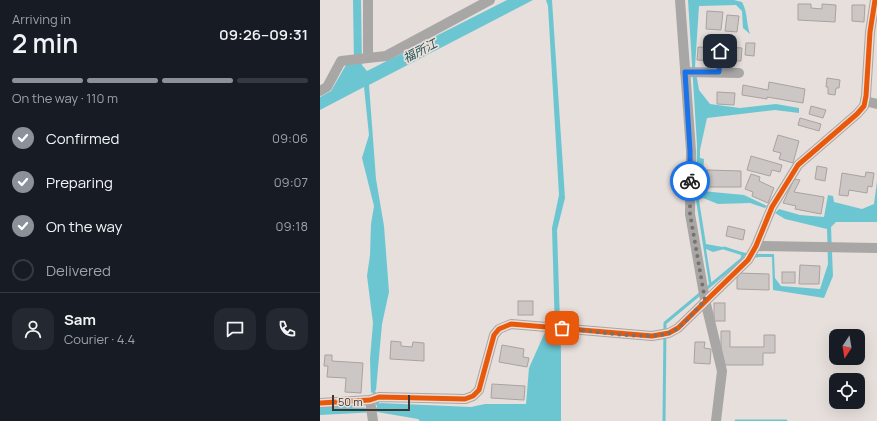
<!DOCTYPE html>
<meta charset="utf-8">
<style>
:root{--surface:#171b24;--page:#242831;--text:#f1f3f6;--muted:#9ea1a6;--line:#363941;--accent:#8c9099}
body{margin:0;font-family:Manrope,"Noto Sans JP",sans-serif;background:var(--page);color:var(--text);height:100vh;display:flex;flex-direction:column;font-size:15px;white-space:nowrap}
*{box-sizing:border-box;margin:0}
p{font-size:13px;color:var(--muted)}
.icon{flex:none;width:22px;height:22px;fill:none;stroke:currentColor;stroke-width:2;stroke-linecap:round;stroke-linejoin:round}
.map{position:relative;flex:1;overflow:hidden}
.panel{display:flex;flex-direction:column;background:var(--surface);width:320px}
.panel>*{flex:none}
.needle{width:26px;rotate:192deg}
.fabs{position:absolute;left:509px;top:329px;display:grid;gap:8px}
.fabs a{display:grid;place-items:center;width:36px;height:36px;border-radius:8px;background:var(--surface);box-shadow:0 4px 16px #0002;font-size:20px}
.scale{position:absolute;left:12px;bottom:10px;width:78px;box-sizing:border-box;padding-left:4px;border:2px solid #3c3734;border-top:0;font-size:11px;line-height:14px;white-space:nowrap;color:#3c3734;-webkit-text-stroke:3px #ebded7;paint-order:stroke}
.pin{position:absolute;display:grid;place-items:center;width:34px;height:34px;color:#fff;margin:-17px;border-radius:8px;box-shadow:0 2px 6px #0006}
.courier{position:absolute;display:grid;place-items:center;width:40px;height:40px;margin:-20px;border:3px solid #1a73e8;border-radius:50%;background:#fff;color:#222;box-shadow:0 1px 5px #0007}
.headline em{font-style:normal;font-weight:600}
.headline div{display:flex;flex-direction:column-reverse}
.headline{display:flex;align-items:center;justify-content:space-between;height:68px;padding:0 12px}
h1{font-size:26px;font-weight:600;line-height:30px}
.bar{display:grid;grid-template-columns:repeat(4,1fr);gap:6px 4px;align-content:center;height:48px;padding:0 12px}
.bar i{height:5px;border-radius:3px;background:var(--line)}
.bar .current{background:var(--accent)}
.bar p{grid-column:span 4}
.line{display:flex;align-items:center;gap:10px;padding:0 12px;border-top:1px solid var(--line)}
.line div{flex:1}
.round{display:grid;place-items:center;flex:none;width:42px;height:42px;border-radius:12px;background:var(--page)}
ol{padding:0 12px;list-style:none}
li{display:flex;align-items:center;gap:12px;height:44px}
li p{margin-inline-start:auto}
li .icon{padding:4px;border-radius:50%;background:var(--accent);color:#fff;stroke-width:4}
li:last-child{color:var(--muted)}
li i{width:22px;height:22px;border:2px solid var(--line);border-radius:50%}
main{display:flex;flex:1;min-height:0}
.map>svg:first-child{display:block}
</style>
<main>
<section class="panel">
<div class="headline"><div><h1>2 min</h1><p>Arriving in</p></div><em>09:26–09:31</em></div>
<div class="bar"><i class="current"></i><i class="current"></i><i class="current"></i><i></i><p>On the way · 110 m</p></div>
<ol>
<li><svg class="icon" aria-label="check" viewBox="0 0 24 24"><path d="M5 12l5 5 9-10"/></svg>Confirmed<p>09:06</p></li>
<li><svg class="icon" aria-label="check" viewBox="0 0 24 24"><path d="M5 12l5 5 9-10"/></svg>Preparing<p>09:07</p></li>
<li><svg class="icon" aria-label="check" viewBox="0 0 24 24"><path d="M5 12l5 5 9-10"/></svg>On the way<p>09:18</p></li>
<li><i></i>Delivered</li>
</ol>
<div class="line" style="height:72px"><a class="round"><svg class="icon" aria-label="person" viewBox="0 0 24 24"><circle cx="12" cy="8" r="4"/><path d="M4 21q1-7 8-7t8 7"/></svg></a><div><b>Sam</b><p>Courier · 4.4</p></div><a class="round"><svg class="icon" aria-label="chat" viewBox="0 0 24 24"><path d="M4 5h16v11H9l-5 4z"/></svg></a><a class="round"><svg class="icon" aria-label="phone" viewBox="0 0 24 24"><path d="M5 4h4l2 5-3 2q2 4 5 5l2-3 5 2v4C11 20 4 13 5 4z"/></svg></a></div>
</section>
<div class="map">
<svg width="557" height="421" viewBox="0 0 557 421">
<rect width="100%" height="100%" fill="#e6dfdc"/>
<g fill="#6cc6d1">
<path d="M33,0H41L42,65L47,71L187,0H213L49,85L56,179L64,226L69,292L62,324L56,390L51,393L50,359L53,323L47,276L50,255L51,224L54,206L42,158L49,135L44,87L0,110V97L11,91L26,65L34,64Z"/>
<path d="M226,0H232L245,198L237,230L241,353V421H100L98,419L57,412L0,415V407L36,405L49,409L56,408L60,403L151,407L165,404H206L209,368L225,332H235L232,228L239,195L228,6Z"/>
<path d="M368,0H414L422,2C428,13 426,23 430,34L423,28L422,11L416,5L379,6L375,67L379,90L390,104L420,108L456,104L479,108V113L455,110L387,118L380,150V158L384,159L382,191L424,195L447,206L445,208L430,203L398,204L383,198L379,200L386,244L408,248L393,252L386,249L392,286L389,284L376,200L377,145Z"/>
<path d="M557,181V222H516L511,227L513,276L504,298L453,290L452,257H436L437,254H454L455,278L461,286L500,289L508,264L507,229L465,219L455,213L459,209L480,215L504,217L508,195L513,196L514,202L542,209L554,204Z"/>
</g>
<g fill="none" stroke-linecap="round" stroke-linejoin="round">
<g stroke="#6cc6d1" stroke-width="3">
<path d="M404,248L423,254"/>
<path d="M54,392L58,405"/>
<path d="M344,421L345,323L422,259L423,254L437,256"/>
<path d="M416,421H466"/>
</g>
</g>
<g fill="#ccc7c4" stroke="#a8a3a0">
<path d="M478,4H491V8L502,9V4L516,5L515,22L478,20Z"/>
<path d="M532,5H545L544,22L532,21Z"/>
<path d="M387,11L403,12L401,30L386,29Z"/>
<path d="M407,15L419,16L417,32L405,31Z"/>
<path d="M426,43H435L434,56L425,55Z"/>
<path d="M378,47L394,48L393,61L377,60Z"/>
<path d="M408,47L422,48L421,61H407Z"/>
<path d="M507,78L520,80L519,88H516L515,95L508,94V87H506Z"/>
<path d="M449,82L485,89L483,103L447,97V99L422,95L423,85L448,90Z"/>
<path d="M397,92L415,93L414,105L397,104Z"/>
<path d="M491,106L506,110L503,118L489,114Z"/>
<path d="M480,118L501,124L499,131L478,125Z"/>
<path d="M458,135L479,141L473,163L459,159L461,153L453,151Z"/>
<path d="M431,156L462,165L460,172L452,170L450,176L427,170Z"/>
<path d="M497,166L507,168L505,181L495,179Z"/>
<path d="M387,170L421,171V187H387Z"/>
<path d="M546,172L554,173L552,187L548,186L547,193L529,190L528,196L519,195L522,173L545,177Z"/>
<path d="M431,174L440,177L439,181L454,188L448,203L432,196L433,192L425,189Z"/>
<path d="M474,179L480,180L474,192L504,197L501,214L475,209L476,206L463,203Z"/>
<path d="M408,226L425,230L423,240L406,236Z"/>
<path d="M480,265L500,266L499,284H479Z"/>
<rect x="462" y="272" width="13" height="11"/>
<path d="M417,273L449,274V290L417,289Z"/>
<rect x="198" y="301" width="15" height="14"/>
<rect x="394" y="303" width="11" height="18"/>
<path d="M401,331H410V347H444V335H455V353H443V365H405L401,348Z"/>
<path d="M71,341L81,342V346L92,347L93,342L104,343V361L70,359Z"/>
<path d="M375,342H385L384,348L391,349L390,364L374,363Z"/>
<path d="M182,345L204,349L203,357L209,358L207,367L179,362Z"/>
<path d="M5,355H12V361L43,363L41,393L25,392L26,378L7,377L8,366H4Z"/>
<path d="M172,384L205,386L204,400L171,398Z"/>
</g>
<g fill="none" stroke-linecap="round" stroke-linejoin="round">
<g stroke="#a9a6a6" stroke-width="10">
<path d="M48,0V57"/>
<path d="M360,0L371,151L370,214L385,300L402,371L396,421"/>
<path d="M365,72L419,73"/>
<path d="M399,72L401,40"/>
<path d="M0,91L7,87L21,61L66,56L170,0"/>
<path d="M545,101L557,104"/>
<path d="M436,246L557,248"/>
<path d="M50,400L53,421"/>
<path d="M0,403L50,400L59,397L145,399L153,396L159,390L174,335L179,329L191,324L332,336L349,333L358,328L428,260L436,246L452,207L478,165L537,114L544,106L546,96L550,32L555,0"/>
</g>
<g stroke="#ebded7" stroke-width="8">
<path id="cycleway" d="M0,403L50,400L59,397L145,399L153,396L159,390L174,335L179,329L191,324L332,336L349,333L358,328L428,260L436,246L452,207L478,165L537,114L544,106L546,96L550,32L555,0"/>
</g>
<use href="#cycleway" stroke="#e8590c" stroke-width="5"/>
</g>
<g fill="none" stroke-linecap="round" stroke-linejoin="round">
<path stroke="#78726f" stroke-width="4" stroke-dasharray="0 7.2" d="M242,328C265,330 330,341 349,333C363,328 375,310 385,300L370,214V181"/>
<path stroke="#1a73e8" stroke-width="5" d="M370,181V151L365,72H399L400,51"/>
</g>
<g text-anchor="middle" stroke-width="3.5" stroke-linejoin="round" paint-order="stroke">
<g font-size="12" font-style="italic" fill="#1d535a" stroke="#ebded7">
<text transform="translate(100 51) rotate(-27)" y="4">福所江</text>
</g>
</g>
</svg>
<div class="fabs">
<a><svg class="needle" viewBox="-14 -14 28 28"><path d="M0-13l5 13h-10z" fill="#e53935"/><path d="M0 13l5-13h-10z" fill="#9ea1a6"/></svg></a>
<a><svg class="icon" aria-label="locate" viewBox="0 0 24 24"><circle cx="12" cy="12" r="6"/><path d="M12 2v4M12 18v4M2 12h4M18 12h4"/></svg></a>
</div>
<div class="scale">50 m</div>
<div class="pin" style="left:242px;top:328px;background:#ea580c"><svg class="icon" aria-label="bag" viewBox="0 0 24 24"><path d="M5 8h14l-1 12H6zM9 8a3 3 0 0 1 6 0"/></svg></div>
<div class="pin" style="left:400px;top:51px;background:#1f2937"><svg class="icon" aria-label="home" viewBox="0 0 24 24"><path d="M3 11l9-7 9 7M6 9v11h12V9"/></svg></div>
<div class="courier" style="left:370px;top:181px"><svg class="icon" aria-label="bike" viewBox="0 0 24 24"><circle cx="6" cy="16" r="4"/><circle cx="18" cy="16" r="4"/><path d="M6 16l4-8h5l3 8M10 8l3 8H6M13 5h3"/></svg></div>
</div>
</main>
